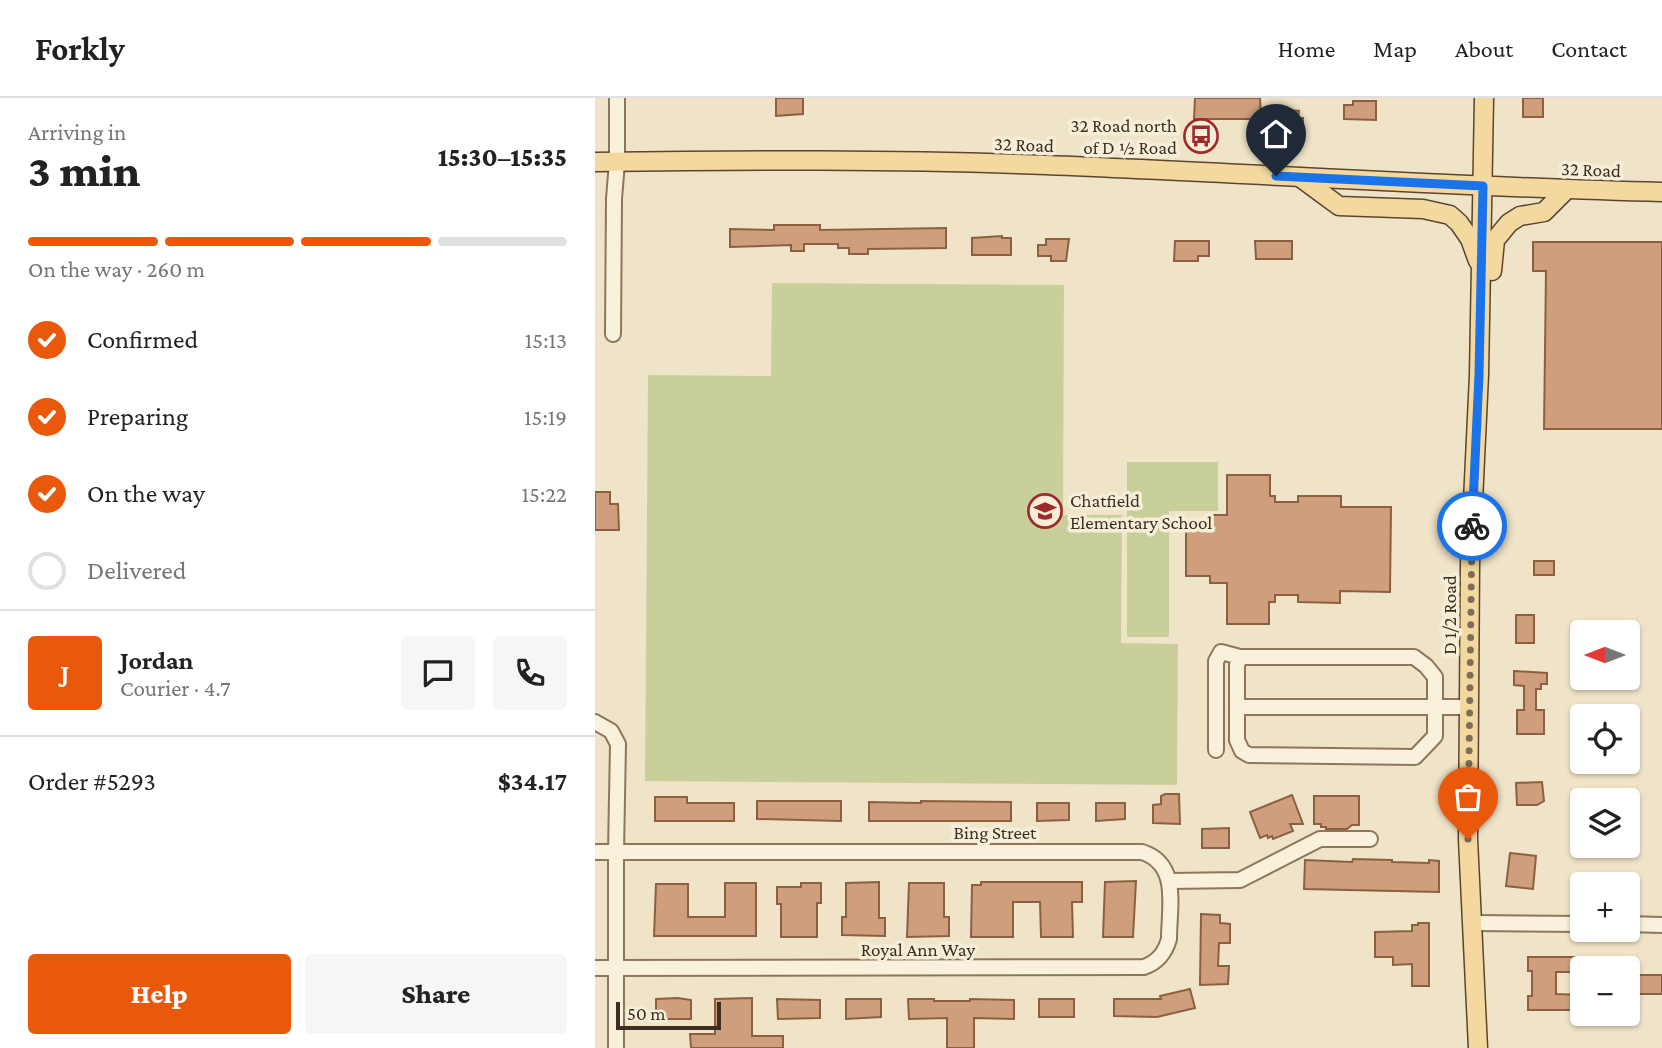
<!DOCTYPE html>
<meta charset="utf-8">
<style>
:root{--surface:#fff;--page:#f6f6f6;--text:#222;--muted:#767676;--line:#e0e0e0;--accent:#ea580c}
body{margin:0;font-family:"Crimson Pro",serif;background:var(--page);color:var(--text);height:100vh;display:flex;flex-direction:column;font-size:26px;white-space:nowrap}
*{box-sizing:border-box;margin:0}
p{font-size:23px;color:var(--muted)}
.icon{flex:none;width:38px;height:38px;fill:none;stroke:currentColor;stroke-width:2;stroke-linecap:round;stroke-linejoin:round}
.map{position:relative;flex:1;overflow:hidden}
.side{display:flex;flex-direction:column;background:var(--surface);width:595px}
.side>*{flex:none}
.needle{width:46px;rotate:270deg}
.controls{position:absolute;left:975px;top:522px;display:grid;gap:14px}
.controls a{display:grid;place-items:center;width:70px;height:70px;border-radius:7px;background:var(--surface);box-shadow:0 2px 5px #0004;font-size:35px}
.scale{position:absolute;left:21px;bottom:18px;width:105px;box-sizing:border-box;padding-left:7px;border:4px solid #3d2e20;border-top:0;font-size:19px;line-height:24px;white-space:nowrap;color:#3d2e20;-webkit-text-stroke:5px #f7eed8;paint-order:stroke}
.pin{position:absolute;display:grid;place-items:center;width:60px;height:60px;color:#fff;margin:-72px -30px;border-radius:50% 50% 50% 0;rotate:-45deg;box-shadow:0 0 7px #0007}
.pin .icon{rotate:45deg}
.courier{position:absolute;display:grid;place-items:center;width:70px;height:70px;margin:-35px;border:5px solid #1a73e8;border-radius:50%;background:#fff;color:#222;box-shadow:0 2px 9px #0007}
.head em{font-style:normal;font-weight:800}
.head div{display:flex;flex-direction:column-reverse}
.head{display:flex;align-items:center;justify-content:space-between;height:119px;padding:0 28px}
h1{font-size:46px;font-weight:800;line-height:52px}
.bar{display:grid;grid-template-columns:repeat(4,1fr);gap:10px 7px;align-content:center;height:84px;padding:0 28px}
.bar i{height:9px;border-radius:5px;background:var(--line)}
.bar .current{background:var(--accent)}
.bar p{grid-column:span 4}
.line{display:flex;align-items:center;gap:18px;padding:0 28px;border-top:2px solid var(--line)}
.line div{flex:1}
.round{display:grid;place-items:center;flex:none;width:74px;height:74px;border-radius:7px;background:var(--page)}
ol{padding:0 28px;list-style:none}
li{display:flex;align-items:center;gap:21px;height:77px}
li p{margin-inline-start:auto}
li .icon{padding:7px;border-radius:50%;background:var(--accent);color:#fff;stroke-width:4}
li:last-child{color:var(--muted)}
li i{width:38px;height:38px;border:4px solid var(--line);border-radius:50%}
.primary-button{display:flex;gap:14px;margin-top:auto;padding:14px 28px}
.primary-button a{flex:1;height:80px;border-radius:7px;background:var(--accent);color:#fff;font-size:28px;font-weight:800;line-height:80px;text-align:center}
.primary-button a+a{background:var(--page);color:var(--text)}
header{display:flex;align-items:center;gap:42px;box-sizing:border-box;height:98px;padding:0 35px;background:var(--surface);border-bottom:2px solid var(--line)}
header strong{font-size:33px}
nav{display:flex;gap:38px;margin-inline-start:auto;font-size:24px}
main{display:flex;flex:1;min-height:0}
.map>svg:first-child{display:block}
</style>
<header>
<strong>Forkly</strong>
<nav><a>Home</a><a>Map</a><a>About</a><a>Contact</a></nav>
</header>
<main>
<section class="side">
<div class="head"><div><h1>3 min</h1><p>Arriving in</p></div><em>15:30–15:35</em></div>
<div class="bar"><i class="current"></i><i class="current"></i><i class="current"></i><i></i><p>On the way · 260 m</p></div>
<ol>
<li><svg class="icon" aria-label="check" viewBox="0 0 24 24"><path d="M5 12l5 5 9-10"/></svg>Confirmed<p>15:13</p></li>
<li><svg class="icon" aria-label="check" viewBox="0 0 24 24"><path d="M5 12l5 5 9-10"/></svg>Preparing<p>15:19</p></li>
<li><svg class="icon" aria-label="check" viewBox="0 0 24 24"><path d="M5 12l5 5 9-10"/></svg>On the way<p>15:22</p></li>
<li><i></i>Delivered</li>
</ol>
<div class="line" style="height:126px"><b class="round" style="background:var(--accent);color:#fff">J</b><div><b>Jordan</b><p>Courier · 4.7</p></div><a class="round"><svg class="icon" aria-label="chat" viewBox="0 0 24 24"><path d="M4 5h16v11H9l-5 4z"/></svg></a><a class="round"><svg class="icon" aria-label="phone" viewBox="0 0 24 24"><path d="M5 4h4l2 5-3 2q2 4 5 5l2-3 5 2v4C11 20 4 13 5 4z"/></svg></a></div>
<div class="line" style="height:91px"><div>Order #5293</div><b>$34.17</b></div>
<div class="primary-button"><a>Help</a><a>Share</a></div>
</section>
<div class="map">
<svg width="1067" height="950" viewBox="0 0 1067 950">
<rect width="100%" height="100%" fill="#f0e4c8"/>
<g fill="#c9cf9b">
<path d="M177,185L469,187L468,417H527L526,545L583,546L582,687L50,683L53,277L176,278Z"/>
<path d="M532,364H623V413H574V539H532Z"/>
</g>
<g fill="#cf9f7d" stroke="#8d5f41" stroke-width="2">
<path d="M181,0H208V16L181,18Z"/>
<path d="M600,0H665L666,21H599Z"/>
<rect x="928" y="0" width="20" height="19"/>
<path d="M758,3H781V22L749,21V7H758Z"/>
<path d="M692,12L704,13L703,20H708V40H690Z"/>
<path d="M179,127H225V132L351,130V150L273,151V156H254V150H243V146H209V153H196V147L135,149V131L179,132Z"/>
<path d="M407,138V140H416V157H377V140Z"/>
<path d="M451,141H474L471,163H456V158H443V147H451Z"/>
<path d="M580,143H614V158H603V163H579Z"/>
<path d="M660,143H697V161H661Z"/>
<path d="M938,144H1067V331H949L951,173H938Z"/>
<path d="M632,377H675V398H680V404H703V398H746V409H796L795,494L745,493V505L703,504V497H680V504H674V526H632V485H615V478H591V425H615L616,417H632Z"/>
<path d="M0,394H15V406H23L24,432H0Z"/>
<rect x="939" y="463" width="20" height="14"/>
<rect x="921" y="517" width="18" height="28"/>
<path d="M919,573L952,575V586H946V591H941V612H949V636H922V612H929V588L919,587Z"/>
<path d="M947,684L949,703L942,707H922L921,685Z"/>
<path d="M570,696H584L585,726L558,725V707L566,706V698Z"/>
<path d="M697,697L708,726H695L698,733L678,741L677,738L673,740L672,737L665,740L655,714Z"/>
<path d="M719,698H764V727H757L752,731H731V729H726V726H719Z"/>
<path d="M60,699H92V705H139V723H60Z"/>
<path d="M162,703H246V723L162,721Z"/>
<path d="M326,703L416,704V723H274V704L326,705Z"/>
<path d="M442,705H474V722L442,723Z"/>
<path d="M501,705H530V721L501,723Z"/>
<path d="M634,730V750H607V731Z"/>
<path d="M915,755L941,758L938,791L911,788Z"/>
<path d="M758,761L797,762V764L834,765V762L844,763V794L709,791L710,762L757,764Z"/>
<path d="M541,783L538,839H508L510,784Z"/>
<path d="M284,784V820H290V838L247,837V819H251V785Z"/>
<path d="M386,784H487V804H477L478,839H446L445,804H418V839H376L377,787H386Z"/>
<path d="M130,785H161V838H59L61,786H93V819H130Z"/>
<path d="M206,785H226V805H222V839H186V806H182V789H206Z"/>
<path d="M314,785H349V819H354V838L312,839Z"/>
<path d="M606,816L625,817V825L635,826V845H624L623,868H634L633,886L605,887Z"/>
<path d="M823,825H834V888H817V866L798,867V859H780V834L817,833V827H823Z"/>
<path d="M933,859H1008V870H987V874H961V896L987,897V912H933V898H937V873H933Z"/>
<rect x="1042" y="877" width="25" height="19"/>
<path d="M595,891L600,910L562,919L519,918V901H566L565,898Z"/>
<path d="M83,900L96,902V921H61V901Z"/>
<path d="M157,900V938H188V950H96L95,936H120V901Z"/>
<path d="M182,901L225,902V920L183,921Z"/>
<path d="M251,901H286V919L251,921Z"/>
<path d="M313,901H339V903H375V901L419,902V921L379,920V950H352V920L314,921Z"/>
<rect x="444" y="901" width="35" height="18"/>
</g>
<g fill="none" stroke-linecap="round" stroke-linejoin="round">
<g stroke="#8d765c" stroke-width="18">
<g id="minor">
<path d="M18,236L19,101L22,64V0"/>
<path d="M642,609H874"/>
<path d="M0,624L16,633L23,646L21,754V950"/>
<path d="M621,652V563L626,554L645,559H819L831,568L840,579V638L820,659L654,657L647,653L642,642V567L645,559"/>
<path d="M0,754H547C585,766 574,809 574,841C570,855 563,864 549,869L0,870"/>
<path d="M575,783L645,782L725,741H775"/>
<path d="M878,825L987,826"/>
<path d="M1032,826L1067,827"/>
</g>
</g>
<g stroke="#5b4430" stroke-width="21">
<g id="major">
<path d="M0,64C150,62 301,61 451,67C656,75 861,89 1067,94"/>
<path d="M706,80L744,108L828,111L855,117L864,125L875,141L883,163"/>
<path d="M897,173L900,142L914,125L925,118L949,114L972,91"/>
<path d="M883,950L873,741L875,466L884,277L889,0"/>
</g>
</g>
<use href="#minor" stroke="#faf1dc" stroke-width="14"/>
<use href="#major" stroke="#f3d9a0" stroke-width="18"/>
</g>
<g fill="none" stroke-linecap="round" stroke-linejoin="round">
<path stroke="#7c6e5b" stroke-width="7" stroke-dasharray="0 12.6" d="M873,741L877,428"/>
<path stroke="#1a73e8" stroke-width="9" d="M681,78L888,88L884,277L877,428"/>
</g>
<defs>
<g id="bus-ring" transform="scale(1.75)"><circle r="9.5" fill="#f7eed8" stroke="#9e2a2b" stroke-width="1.5"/><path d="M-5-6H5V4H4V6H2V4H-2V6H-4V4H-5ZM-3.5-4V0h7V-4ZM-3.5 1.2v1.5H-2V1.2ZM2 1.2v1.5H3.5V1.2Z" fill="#9e2a2b"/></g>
<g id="school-ring" transform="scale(1.75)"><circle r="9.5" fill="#f7eed8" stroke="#9e2a2b" stroke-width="1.5"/><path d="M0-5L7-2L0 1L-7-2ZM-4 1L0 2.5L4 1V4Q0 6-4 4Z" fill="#9e2a2b"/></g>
</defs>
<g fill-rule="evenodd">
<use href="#bus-ring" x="606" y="38"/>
<use href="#school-ring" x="450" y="413"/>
</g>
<g text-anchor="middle" stroke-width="7" stroke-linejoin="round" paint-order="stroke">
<g font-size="19" fill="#3d2e20" stroke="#f7eed8" text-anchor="end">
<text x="582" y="34">32 Road north<tspan x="582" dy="22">of D ½ Road</tspan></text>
<text x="475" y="409" text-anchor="start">Chatfield<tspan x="475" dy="22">Elementary School</tspan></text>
</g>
<g font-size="19" fill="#3d2e20" stroke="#f7eed8">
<text transform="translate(429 46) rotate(2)" y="7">32 Road</text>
<text transform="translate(996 71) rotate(2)" y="7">32 Road</text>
<text transform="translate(854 517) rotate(-90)" y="7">D 1/2 Road</text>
<text x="400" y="741">Bing Street</text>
<text x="323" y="858">Royal Ann Way</text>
</g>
</g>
</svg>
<div class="controls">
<a><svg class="needle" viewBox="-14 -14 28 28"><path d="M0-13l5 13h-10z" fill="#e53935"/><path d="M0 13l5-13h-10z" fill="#767676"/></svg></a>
<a><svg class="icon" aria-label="locate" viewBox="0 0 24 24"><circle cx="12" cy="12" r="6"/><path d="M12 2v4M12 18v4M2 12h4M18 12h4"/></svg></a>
<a><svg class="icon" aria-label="layers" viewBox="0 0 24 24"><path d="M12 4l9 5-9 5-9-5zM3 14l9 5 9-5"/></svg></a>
<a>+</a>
<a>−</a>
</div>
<div class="scale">50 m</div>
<div class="pin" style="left:873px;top:741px;background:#ea580c"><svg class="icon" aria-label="bag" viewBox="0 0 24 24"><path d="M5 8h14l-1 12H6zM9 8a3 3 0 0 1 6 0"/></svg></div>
<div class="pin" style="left:681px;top:78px;background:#1f2937"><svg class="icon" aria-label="home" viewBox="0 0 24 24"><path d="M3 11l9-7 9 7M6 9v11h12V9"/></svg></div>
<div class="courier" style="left:877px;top:428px"><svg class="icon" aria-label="bike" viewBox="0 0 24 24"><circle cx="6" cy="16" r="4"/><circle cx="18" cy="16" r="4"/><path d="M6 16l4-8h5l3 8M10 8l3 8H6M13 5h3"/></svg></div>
</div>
</main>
